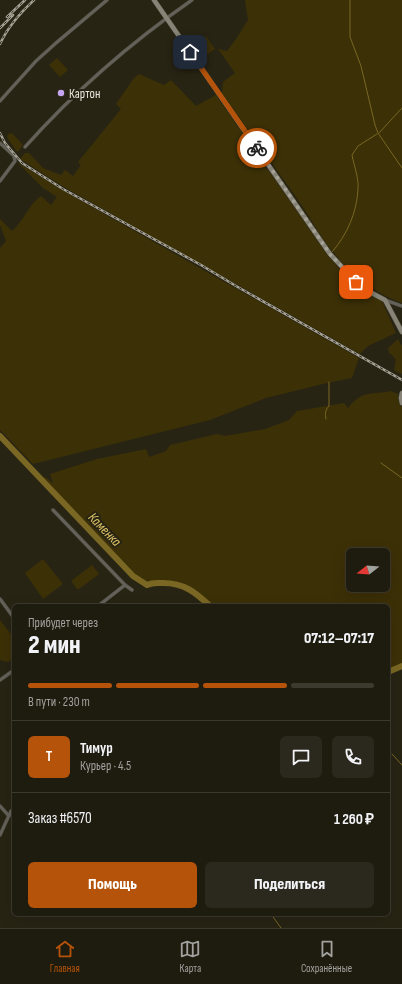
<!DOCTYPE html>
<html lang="ru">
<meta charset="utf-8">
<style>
:root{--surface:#1e1b0f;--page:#2b281d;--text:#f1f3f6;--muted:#a1a19e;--line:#3c392f;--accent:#b45309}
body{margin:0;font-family:"Sofia Sans Condensed",sans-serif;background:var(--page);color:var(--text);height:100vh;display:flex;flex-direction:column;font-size:15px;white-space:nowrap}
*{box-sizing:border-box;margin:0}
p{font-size:13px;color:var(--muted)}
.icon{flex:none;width:22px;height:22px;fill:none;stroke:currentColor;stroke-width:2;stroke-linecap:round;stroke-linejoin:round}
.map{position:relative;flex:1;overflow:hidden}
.drawer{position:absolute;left:12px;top:604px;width:378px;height:312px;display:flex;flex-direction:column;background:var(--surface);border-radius:6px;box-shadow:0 4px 16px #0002,0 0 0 1px var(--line)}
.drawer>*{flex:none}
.needle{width:26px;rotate:253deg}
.controls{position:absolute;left:346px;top:548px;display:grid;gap:8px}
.controls a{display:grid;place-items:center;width:44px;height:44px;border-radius:6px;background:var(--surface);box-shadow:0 4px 16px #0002,0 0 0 1px var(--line);font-size:20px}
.pin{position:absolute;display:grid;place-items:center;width:34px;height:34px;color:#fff;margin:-17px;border-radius:8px;box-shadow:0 2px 6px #0006}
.courier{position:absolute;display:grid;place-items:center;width:40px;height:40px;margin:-20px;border:3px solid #b45309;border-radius:50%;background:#fff;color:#222;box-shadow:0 1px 5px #0007}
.summary em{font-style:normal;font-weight:800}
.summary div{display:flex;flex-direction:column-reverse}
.summary{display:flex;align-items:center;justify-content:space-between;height:68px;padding:0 16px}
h1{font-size:26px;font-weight:800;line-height:30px}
.bar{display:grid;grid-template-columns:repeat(4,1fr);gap:6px 4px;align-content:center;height:48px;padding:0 16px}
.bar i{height:5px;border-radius:3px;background:var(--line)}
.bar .active{background:var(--accent)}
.bar p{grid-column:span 4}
.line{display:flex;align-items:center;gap:10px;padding:0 16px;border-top:1px solid var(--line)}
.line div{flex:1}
.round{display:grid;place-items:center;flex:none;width:42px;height:42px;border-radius:6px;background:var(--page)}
.cta{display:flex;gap:8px;margin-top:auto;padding:8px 16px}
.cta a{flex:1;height:46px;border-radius:6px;background:var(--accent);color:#fff;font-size:16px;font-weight:800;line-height:46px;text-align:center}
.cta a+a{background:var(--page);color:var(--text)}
.tab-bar{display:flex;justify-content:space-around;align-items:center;height:56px;border-top:1px solid var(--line);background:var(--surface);font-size:11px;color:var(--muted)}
.tab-bar a{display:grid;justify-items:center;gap:2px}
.tab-bar .active{color:var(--accent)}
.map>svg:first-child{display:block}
</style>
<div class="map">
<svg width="402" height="928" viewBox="0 0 402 928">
<rect width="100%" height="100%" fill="#282414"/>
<g fill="#3c3007" fill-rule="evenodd">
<path d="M245,0H402V303C373,292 353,277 334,253C320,237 309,215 296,197C271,162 246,128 222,93L223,82L235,73L218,49L227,51L236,39L248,20Z"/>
<path d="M206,36L215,49L201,59L192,47Z"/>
<path d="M57,58L68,70L60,77L49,65Z"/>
<path d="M139,74L164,85L171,80L196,106L216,95L328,256L344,274L362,290L382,301L396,333L368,346L360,354L64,187L20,159L25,153H29L43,168L61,175L65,170L73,176L81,165L78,162L121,109L116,104L134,78Z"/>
<path d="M12,133L23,145L19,151H16L7,137L8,134Z"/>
<path d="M17,162L62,190L359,358L352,378L327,383L266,398L210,420L33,464L0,430V248L6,241L0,225V219L12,231C24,221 28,205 41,196L51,205L57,197L43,188Z"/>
<path d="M398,339L402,346V374L394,370C396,361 397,358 389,353L388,348Z"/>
<path d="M391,391L398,394V399L402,407V663L388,670V606H212C205,599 196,591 188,586C180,581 155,581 147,585L133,576L41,480L45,477L53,483L50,474L97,459L146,449L149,457L166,451L170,445L217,434L225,436L265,429L289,420L297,411L344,403L348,408C362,390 370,395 391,391ZM353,555H383V585H353Z"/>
<path d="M43,559L63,584L43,599L25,573Z"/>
<path d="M92,565L99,574L79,589H77L71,581Z"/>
<path d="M0,620L14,638V659L7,662L0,660Z"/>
</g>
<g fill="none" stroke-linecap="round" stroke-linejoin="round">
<g stroke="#7a6723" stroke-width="1">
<path d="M350,0V37L361,66L375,125L378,133L402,168"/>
<path d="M379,133L402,108"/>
<path d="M332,252C347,235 357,212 358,189C359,178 354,166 352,155L358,146L377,134"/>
<path d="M326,419C325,414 325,410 329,406V382"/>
<path d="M381,463L402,478"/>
<path d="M392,754L402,765"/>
<path d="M271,914L281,928"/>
</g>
<g stroke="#7a6723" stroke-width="6">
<path d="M0,436L133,576L147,585C153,582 157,583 163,583C184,583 195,592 210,606"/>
<path d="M388,672L402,666"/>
</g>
<g stroke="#433f30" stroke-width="4">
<g id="street">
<path d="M0,101L36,61L56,43L107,0"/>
<path d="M0,143L14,156L15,161L0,181"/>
<path d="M25,147C75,91 130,43 192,0"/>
<path d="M385,300L402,306"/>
<path d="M53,510L125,585L132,590"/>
<path d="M0,599L14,618"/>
<path d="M98,606L125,585"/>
<path d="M0,680L14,670"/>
<path d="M0,806L9,816"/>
<path d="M0,835L11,811L14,810"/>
</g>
</g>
<g stroke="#433f30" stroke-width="5.5">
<g id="secondary">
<path d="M154,0L330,254L356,282L368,291L385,300L402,332"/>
<path d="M402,393L401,398L402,403"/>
</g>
</g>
<use href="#street" stroke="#636159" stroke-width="3"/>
<use href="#secondary" stroke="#878477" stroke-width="4.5"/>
<g stroke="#a6a296" stroke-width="2.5">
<g id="rail">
<path d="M7,17L25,0"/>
<path d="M0,28L13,15"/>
<path d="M0,44C8,26 20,13 34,0"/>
<path d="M0,133L5,143L22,163L63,189L201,265L236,286L402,380"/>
</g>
</g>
<use href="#rail" stroke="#282414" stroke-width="1" stroke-dasharray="3" stroke-linecap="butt"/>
</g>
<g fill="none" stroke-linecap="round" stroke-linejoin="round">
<path stroke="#a5a195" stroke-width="4" stroke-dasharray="0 7.2" d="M257,148L330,254L356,282"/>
<path stroke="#b45309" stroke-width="5" d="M190,52L257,148"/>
</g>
<circle fill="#c6a6f0" stroke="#282414" stroke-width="1.5" cx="61" cy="93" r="4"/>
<g text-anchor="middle" stroke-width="4" stroke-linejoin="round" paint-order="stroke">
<g font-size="13" fill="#e8e5db" stroke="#282414" text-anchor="start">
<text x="69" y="98">Картон</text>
</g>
<g font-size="14" font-style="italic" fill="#dfc465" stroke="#282414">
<text transform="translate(105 529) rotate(46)" y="5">Каменка</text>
</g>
</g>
</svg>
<div class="controls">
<a><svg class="needle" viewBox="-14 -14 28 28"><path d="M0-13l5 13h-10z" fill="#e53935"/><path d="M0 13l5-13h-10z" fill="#a1a19e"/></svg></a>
</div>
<div class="pin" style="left:356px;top:282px;background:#ea580c"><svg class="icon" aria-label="bag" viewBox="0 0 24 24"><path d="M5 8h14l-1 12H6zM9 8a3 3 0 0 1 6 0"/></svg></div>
<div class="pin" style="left:190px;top:52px;background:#1f2937"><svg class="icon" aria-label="home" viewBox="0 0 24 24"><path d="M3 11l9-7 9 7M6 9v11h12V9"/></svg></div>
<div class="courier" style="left:257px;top:148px"><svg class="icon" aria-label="bike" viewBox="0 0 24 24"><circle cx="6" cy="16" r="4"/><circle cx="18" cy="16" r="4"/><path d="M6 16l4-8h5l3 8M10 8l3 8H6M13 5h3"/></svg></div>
<section class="drawer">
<div class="summary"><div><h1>2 мин</h1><p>Прибудет через</p></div><em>07:12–07:17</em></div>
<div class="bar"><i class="active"></i><i class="active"></i><i class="active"></i><i></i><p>В пути · 230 m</p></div>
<div class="line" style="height:72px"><b class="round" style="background:var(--accent);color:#fff">Т</b><div><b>Тимур</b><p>Курьер · 4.5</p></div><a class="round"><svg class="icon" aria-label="chat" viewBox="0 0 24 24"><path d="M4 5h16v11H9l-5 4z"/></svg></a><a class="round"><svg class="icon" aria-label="phone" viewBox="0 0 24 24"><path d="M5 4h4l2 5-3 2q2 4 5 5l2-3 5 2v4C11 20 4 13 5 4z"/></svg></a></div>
<div class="line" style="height:52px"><div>Заказ #6570</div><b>1 260 ₽</b></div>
<div class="cta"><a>Помощь</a><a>Поделиться</a></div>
</section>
</div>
<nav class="tab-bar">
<a class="active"><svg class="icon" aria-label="home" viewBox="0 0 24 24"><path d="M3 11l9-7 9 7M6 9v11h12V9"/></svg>Главная</a>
<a><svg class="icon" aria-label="map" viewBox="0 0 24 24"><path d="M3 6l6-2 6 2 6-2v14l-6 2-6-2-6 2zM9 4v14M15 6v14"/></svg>Карта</a>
<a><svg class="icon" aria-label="saved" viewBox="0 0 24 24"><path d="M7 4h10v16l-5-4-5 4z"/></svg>Сохранённые</a>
</nav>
